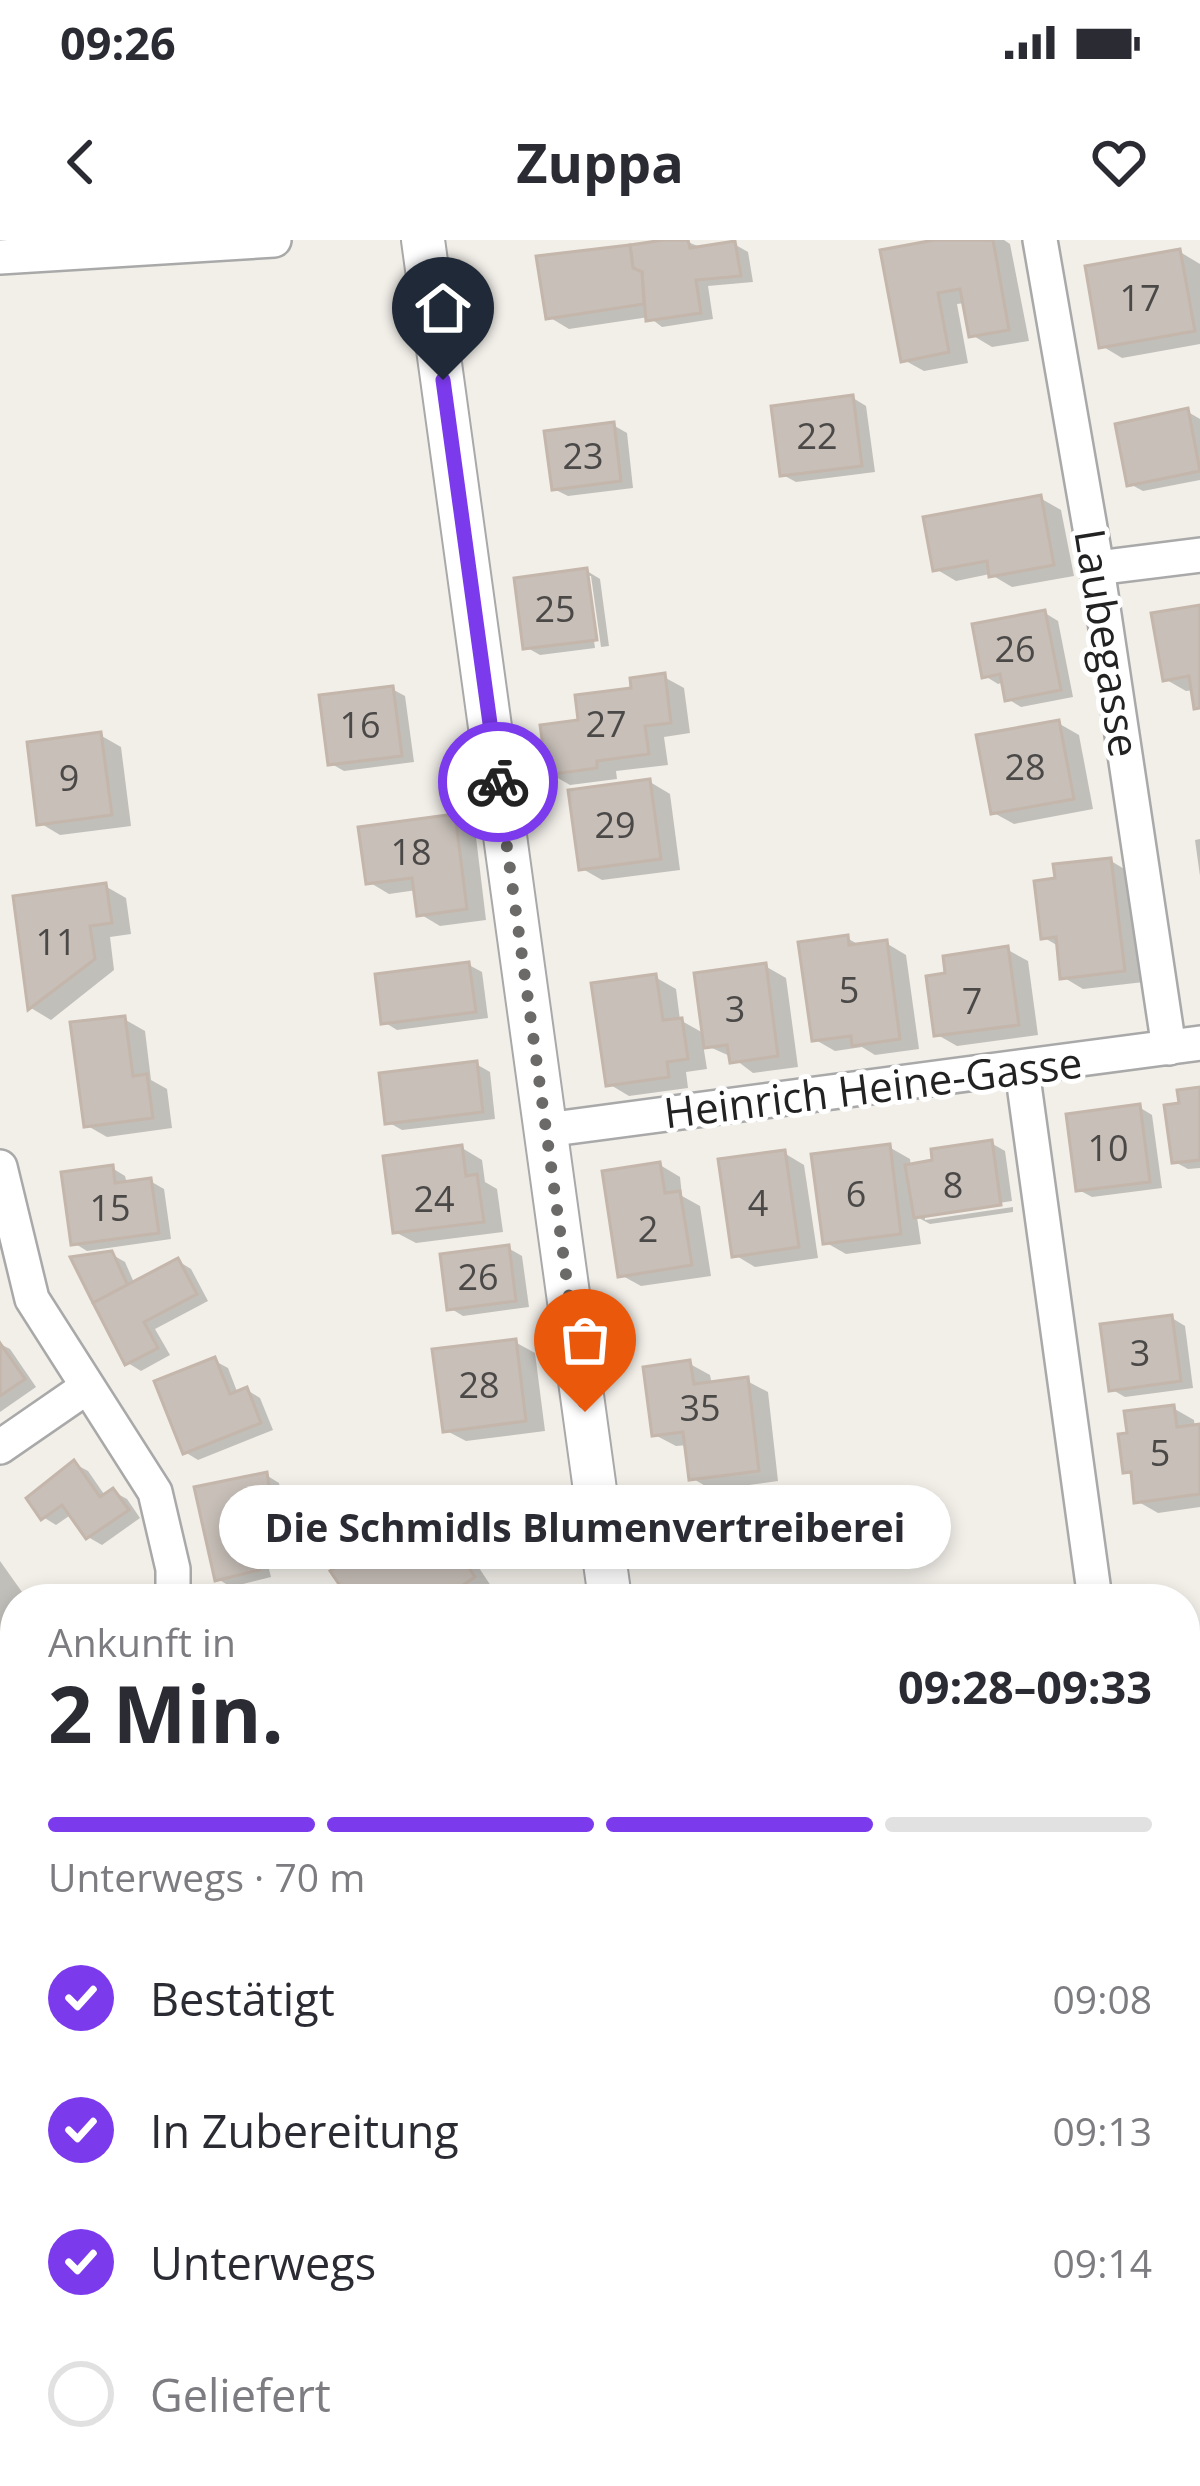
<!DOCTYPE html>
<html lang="de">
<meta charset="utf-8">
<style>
:root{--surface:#fff;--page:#f7f7f7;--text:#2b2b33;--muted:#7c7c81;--line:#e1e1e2;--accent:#7c3aed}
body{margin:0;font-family:"Open Sans",sans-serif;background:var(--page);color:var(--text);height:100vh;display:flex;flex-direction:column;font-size:45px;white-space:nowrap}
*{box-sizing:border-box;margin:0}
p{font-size:39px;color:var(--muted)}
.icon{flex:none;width:66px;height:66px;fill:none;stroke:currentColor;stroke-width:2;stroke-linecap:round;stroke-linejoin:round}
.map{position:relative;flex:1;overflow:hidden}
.drawer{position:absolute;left:0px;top:1344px;width:1200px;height:903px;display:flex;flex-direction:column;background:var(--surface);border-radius:48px 48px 0 0;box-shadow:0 6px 18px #0003}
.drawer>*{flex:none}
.pin{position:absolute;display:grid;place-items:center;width:102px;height:102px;color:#fff;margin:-123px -51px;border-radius:50% 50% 50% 0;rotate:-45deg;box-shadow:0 0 12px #0007}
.pin .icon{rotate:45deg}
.courier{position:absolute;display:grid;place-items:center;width:120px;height:120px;margin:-60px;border:9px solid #7c3aed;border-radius:50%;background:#fff;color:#222;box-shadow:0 3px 15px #0007}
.bubble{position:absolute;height:84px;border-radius:42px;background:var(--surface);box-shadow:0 6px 18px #0003;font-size:39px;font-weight:700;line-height:84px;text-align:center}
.overview em{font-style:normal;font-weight:700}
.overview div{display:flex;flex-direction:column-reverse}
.overview{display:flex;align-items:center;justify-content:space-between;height:204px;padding:0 48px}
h1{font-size:78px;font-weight:700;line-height:90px}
.bar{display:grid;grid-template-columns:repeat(4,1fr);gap:18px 12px;align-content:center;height:144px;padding:0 48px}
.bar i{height:15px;border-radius:9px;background:var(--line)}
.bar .active{background:var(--accent)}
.bar p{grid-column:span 4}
ol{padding:0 48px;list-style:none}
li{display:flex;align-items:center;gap:36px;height:132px}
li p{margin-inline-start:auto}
li .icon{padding:12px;border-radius:50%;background:var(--accent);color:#fff;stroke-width:4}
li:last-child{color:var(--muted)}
li i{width:66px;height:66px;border:6px solid var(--line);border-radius:50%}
.status{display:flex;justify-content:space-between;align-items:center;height:84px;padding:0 60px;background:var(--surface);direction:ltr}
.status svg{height:33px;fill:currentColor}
header{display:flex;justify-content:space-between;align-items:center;height:156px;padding:0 48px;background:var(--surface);font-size:54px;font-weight:700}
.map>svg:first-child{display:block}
</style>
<div class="status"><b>09:26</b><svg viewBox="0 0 49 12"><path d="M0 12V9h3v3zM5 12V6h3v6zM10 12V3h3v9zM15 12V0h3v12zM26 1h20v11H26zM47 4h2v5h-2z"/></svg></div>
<header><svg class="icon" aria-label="back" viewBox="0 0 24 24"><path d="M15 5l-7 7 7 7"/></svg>Zuppa<svg class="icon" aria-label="heart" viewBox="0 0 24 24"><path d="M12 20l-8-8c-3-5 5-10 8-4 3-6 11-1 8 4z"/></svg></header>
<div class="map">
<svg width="1200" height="2246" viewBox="0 0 1200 2246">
<rect width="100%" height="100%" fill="#f2efe9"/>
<g fill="#0003">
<path d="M683,0L700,7L734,4L748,12L753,42L708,46L713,79L662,87L649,77L569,89L549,77Z"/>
<path d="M948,0H1004L1010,4L1029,101L992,107L972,95L965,63L957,64L968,123L924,131L904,120Z"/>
<path d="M1180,12L1200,24V104L1122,118L1102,106Z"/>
<path d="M853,158L866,166L875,232L796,242L783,235Z"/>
<path d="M1188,172L1200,179V240L1143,251L1130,244Z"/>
<path d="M613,185L627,193L633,248L568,256L554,249Z"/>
<path d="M1040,258L1061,270L1074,336L1012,347L990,334L956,341L936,329Z"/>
<path d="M587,331L600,339L609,406L601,407L591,336H585L595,408L540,415L526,407Z"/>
<path d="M1200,368V469L1194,450L1186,451L1165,439Z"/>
<path d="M1045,373L1058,381L1073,457L1021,467L1008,459L1004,442L998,444L985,436Z"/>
<path d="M664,437L684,448L690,493L664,497L668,525L616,531L617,539L570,545L549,533L634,451Z"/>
<path d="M392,449L405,456L414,522L344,531L330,523Z"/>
<path d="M1058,483L1079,495L1093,569L1014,584L994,573Z"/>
<path d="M100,495L121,507L131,586L60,595L40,583Z"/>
<path d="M650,542L670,554L680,630L602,640L581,628Z"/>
<path d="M454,578L475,589L486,680L440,686L420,674L417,650L389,654L369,642Z"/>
<path d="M1200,599V636L1195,600Z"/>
<path d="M1111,621L1131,633L1144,742L1083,749L1063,737L1060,707L1043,697L1058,641Z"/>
<path d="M105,646L126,658L131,694L110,697L114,730L51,780L31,768L16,659Z"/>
<path d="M847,698L861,706L886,703L906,715L919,809L875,815L862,807L835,811L814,799Z"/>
<path d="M1008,710L1028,721L1038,795L957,806L936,794L949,736Z"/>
<path d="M469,725L482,732L488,778L397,790L384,782Z"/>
<path d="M765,726L786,738L798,827L753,833L732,817L703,804L707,829L686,832L688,848L629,856L609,844L655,737L676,749L680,780L705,794Z"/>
<path d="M124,779L145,791L151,840L167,849L172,888L107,897L86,885Z"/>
<path d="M476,824L490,832L495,879L402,890L388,882Z"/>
<path d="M1200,850V928L1188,929L1175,922L1182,865Z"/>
<path d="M1139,867L1152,875L1162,948L1092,957L1079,950Z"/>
<path d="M991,903L1005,911L1012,961L925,974V980L1013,967V972L930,984L917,977L921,1004L846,1014L825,1002L889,907L910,919L911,927L936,923Z"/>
<path d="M462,908L482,920L485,942L497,949L503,992L416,1003L395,992Z"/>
<path d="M784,913L804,925L818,1018L755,1027L735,1015Z"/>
<path d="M660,925L680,937L682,956L700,966L711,1036L641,1046L621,1035Z"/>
<path d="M112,928L125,936L127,944L150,941L164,949L171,999L87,1011L74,1003Z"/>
<path d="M508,1008L522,1016L529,1067L463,1076L450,1068Z"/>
<path d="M111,1014L125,1022L135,1045L178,1021L191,1029L208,1061L155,1089L170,1115L141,1131L128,1123Z"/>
<path d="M1172,1078L1185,1086L1193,1148L1125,1157L1111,1149Z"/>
<path d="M515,1102L535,1113L545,1191L466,1201L445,1190Z"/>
<path d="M0,1104L10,1109L36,1147L0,1172Z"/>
<path d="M215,1121L228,1128L238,1154L247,1150L260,1158L273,1190L198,1220L185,1212Z"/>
<path d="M690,1124L710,1135L712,1145L747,1141L768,1152L778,1241L712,1250L692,1238L688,1205L676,1206L655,1195Z"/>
<path d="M1173,1168L1194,1180L1195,1188L1200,1187V1267L1158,1273L1137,1261L1134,1236L1126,1232Z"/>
<path d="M75,1224L88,1231L106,1257L114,1252L127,1259L140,1278L102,1305L88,1297L72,1274L56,1285L43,1277Z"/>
<path d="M266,1235L279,1243L284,1275L257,1281L271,1337L231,1347L218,1339L198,1249Z"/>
<path d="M428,1269L448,1281L493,1349L478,1359H352Z"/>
<path d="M0,1321L27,1359H15V1383L0,1394Z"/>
<path d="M755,1353L765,1359H710Z"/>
<path d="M1200,1396V1486L1185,1488V1398Z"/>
<path d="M3,1505L15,1512V1643L0,1623Z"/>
<path d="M3,1765L15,1772V1883L0,1865V1767Z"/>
<path d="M1189,2040L1200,2042V2131L1185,2125V2063Z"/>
<path d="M1200,2212V2243L1191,2238Z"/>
<path d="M69,2232H189L208,2246H88Z"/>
</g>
<g fill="#c7bfb8" stroke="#c4b6ab" stroke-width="3">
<path d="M663,0H688L690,8L735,1L741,36L696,40L701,73L646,81L642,32L633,28L630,5Z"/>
<path d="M934,0H993L1009,90L969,97L960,49L938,53L949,112L901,122L880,10Z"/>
<path d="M630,5L633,28L642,32L644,64L546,79L536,16Z"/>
<path d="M1180,9L1195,91L1099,108L1085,26Z"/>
<path d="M853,155L862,226L780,236L771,166Z"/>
<path d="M1188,168L1200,231L1127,246L1115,184Z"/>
<path d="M614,182L621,241L552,250L544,191Z"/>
<path d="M1041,255L1054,325L989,337L987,321L933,331L923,277Z"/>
<path d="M587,328L597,400L523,409L514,338Z"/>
<path d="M1200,365V468L1194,469L1189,436L1163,441L1151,373Z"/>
<path d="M1045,370L1061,450L1005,461L1000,434L982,438L972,384Z"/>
<path d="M665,433L671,483L645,486L649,514L597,521V528L547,535L540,485L578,480L575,455L631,448L630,438Z"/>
<path d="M393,446L402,516L328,525L319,455Z"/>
<path d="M1059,480L1074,559L991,574L976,495Z"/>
<path d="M101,492L112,575L37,585L27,502Z"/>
<path d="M650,539L661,619L579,630L568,550Z"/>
<path d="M455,574L467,669L417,676L412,638L366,644L358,587Z"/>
<path d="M1111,618L1125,731L1060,739L1056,697L1041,699L1034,641L1055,638L1053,624Z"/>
<path d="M106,643L112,683L90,686L95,719L28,770L13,656Z"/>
<path d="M848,695L849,705L887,700L900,799L852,806L851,796L812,801L798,702Z"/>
<path d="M1008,706L1019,785L934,796L926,736L945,733L943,716Z"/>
<path d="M469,722L476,772L381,784L375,734Z"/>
<path d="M766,723L778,816L730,823L727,805L704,808L694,733Z"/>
<path d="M656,734L663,780L682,778L688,819L667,822L669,837L606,846L591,743Z"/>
<path d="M125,776L133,836L147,834L153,878L84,887L70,782Z"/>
<path d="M477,821L483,872L385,884L379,833Z"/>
<path d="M1200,847V920L1172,923L1164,865L1179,863L1177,850Z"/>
<path d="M1140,864L1150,942L1076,951L1066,874Z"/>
<path d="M992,900L1001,965L914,978L905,925L932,920L931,909Z"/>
<path d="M890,904L901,994L823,1004L811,914Z"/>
<path d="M462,905L466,936L477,934L484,982L393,993L383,916Z"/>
<path d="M785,910L799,1007L732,1017L718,919Z"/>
<path d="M660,922L665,953L680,951L692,1025L618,1037L602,931Z"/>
<path d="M113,925L115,943L151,938L159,993L71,1005L61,932Z"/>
<path d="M509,1005L516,1061L447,1070L440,1014Z"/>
<path d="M112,1011L128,1046L93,1063L70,1017Z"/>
<path d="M178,1018L197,1054L144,1082L158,1108L125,1125L93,1063Z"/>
<path d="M1172,1075L1181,1141L1109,1151L1100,1084Z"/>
<path d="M516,1099L526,1181L443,1192L432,1109Z"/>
<path d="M0,1103L25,1139L0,1156Z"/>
<path d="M215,1117L230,1154L247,1147L261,1183L183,1214L154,1141Z"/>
<path d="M690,1120L694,1144L748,1137L759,1231L689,1240L683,1192L652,1196L643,1127Z"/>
<path d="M1174,1165L1177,1187L1200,1184V1254L1134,1263L1131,1232L1123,1233L1118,1194L1127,1193L1124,1171Z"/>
<path d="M74,1220L100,1257L113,1248L129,1270L86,1299L62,1265L41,1280L26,1258Z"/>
<path d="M267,1232L272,1269L245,1274L259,1330L215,1341L194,1247Z"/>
<path d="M428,1266L475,1337L442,1359H349L330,1331Z"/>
<path d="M1200,1393V1473L1185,1475V1395Z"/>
<path d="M2,1501L15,1519V1649L0,1628Z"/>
<path d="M1200,1502V1583H1197L1186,1503Z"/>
<path d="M1200,1609V1726L1185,1727V1610Z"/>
<path d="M3,1761L15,1776V1888L0,1870Z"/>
<path d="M1188,1839L1200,1840V1902L1185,1900Z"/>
<path d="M1185,1945L1200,1947V2010L1192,2009L1194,1996L1185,1995Z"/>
<path d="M1187,2037L1200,2039V2125L1185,2123Z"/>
<path d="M0,2093L15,2104V2195L0,2184Z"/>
<path d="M64,2232H185L195,2240L191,2246H83Z"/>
<path d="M523,2232H581L602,2246H514Z"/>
<path d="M1080,2232H1095L1124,2246H1073Z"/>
</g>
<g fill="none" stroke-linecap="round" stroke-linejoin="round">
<g stroke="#a9a9a9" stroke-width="38">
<g id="minor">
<path d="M1040,0L1097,328L1169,808"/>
<path d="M0,17L274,0"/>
<path d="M1097,328L1200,315"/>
<path d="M1022,830L1095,1359"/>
<path d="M546,890L1200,803"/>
<path d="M0,927L32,1059L155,1252L173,1329V1359"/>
<path d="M0,1207L87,1147"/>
<path d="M1020,2246L1028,2232"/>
</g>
</g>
<g stroke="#a9a9a9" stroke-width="46">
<g id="tertiary">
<path d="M423,0L610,1359"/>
<path d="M441,2246L451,2232"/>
</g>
</g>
<g stroke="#fa8072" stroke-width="6" stroke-dasharray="6 6" stroke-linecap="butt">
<path d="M0,1711L15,1703"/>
<path d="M0,1733L15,1750"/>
<path d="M0,1935L15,1952"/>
<path d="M0,2061L15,2072"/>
<path d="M737,2232L757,2246"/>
</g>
<use href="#minor" stroke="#fff" stroke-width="33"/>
<use href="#tertiary" stroke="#fff" stroke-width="42"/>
</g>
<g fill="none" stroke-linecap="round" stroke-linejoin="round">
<path stroke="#6b6a68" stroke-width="12" stroke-dasharray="0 21.6" d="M498,542L585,1172"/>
<path stroke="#7c3aed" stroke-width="15" d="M443,140L498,542"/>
</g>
<g text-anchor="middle" stroke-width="10" stroke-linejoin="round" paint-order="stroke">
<g font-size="36" fill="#4b4948">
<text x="1140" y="71">17</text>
<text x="817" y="209">22</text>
<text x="583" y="229">23</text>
<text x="555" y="382">25</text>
<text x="1015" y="422">26</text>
<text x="606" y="497">27</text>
<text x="360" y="498">16</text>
<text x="1025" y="540">28</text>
<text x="69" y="551">9</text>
<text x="615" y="598">29</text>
<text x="411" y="625">18</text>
<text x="56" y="715">11</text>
<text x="849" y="763">5</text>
<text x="972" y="774">7</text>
<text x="735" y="782">3</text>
<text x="1108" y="921">10</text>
<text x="953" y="958">8</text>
<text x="856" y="967">6</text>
<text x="434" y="972">24</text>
<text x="758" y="976">4</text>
<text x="110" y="981">15</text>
<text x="648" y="1002">2</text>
<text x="478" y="1050">26</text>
<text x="1140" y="1126">3</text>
<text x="479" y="1158">28</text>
<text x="700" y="1181">35</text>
<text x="1160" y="1226">5</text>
</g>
<g font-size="42" fill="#222" stroke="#fff">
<text transform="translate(1107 403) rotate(81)" y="15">Laubegasse</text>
<text transform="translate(873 848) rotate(-7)" y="15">Heinrich Heine-Gasse</text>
</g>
</g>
</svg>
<div class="pin" style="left:585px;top:1172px;background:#ea580c"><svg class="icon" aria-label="bag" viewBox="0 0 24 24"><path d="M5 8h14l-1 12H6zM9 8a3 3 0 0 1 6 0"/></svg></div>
<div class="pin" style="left:443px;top:140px;background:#1f2937"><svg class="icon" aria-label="home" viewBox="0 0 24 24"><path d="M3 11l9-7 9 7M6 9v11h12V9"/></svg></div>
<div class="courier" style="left:498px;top:542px"><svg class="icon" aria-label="bike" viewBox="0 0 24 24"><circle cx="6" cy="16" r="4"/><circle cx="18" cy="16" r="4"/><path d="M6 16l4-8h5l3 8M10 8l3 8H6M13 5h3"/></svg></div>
<div class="bubble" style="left:219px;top:1245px;width:732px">Die Schmidls Blumenvertreiberei</div>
<section class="drawer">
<div class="overview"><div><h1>2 Min.</h1><p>Ankunft in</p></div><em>09:28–09:33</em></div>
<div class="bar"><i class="active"></i><i class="active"></i><i class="active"></i><i></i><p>Unterwegs · 70 m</p></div>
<ol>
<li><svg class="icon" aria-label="check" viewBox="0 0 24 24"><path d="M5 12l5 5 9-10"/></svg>Bestätigt<p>09:08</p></li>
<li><svg class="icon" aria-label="check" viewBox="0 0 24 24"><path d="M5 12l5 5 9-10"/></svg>In Zubereitung<p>09:13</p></li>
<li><svg class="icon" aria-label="check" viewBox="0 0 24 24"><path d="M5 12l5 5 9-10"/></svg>Unterwegs<p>09:14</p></li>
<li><i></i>Geliefert</li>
</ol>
</section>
</div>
